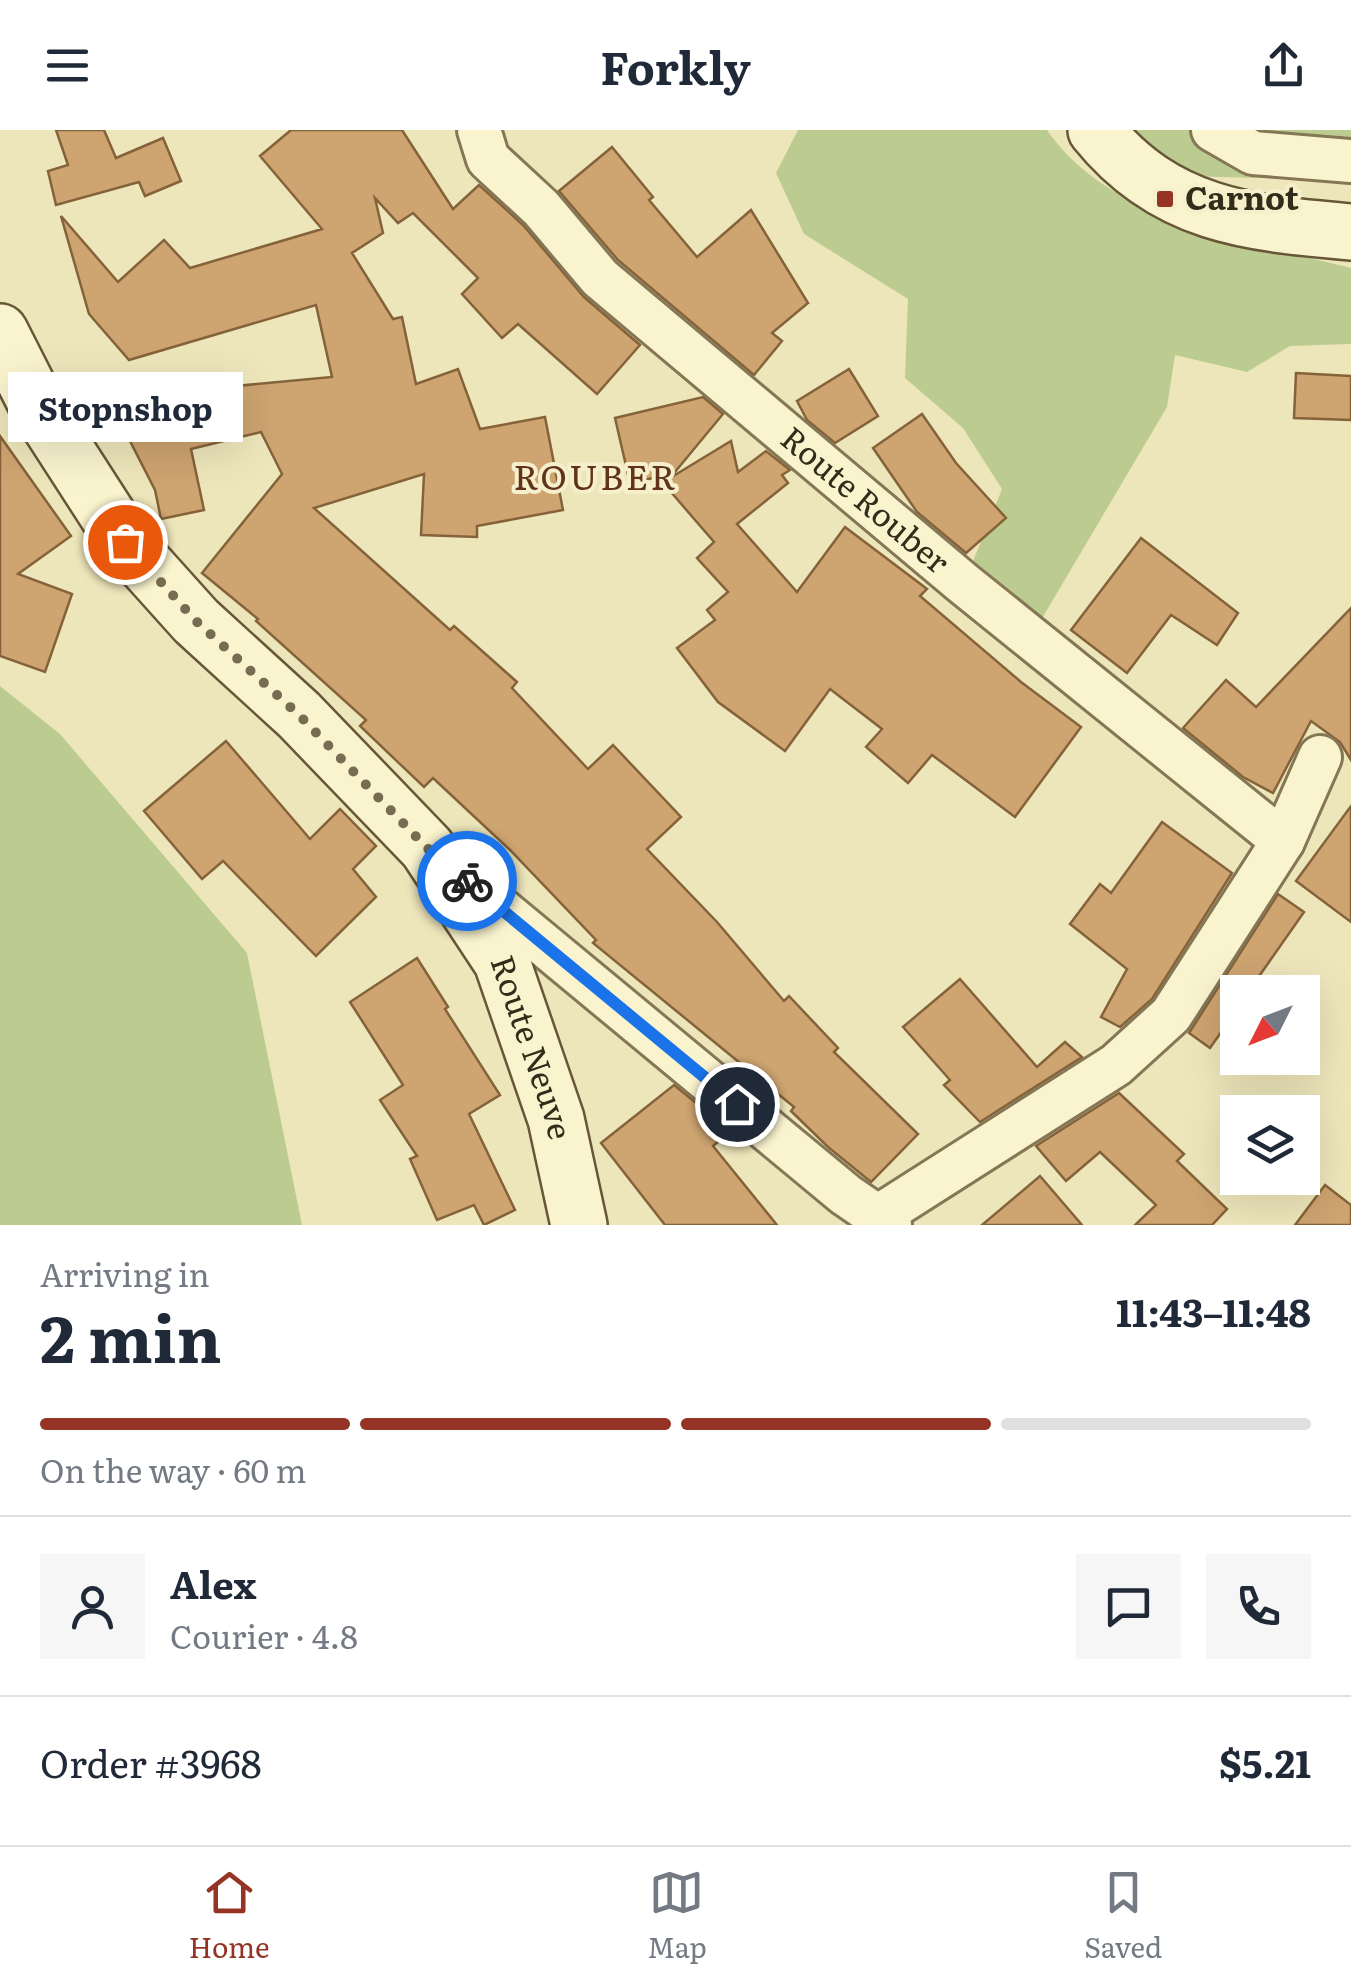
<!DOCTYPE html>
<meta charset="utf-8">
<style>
:root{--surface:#fff;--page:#f6f6f7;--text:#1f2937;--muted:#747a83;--line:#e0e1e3;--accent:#953424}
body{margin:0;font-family:Literata,serif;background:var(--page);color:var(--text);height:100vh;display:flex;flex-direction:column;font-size:38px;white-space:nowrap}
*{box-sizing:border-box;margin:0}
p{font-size:32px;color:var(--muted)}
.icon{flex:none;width:55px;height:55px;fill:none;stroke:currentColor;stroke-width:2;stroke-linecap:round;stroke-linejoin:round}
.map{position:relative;height:1095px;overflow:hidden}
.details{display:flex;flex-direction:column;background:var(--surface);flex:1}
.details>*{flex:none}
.needle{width:65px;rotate:228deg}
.controls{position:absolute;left:1220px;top:845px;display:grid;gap:20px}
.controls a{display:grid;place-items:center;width:100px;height:100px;border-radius:0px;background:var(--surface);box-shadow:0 10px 40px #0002;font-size:50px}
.pin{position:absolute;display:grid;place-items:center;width:85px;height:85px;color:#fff;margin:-42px;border:5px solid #fff;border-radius:50%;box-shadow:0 2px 10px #0007}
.courier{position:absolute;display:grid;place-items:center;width:100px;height:100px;margin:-50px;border:8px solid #1a73e8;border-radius:50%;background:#fff;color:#222;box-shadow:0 2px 12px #0007}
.bubble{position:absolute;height:70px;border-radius:0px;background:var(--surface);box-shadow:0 10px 40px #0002;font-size:32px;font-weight:700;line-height:70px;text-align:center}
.summary em{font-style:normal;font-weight:700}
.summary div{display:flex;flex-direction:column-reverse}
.summary{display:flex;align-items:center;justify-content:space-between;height:170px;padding:0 40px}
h1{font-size:65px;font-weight:700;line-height:75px}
.bar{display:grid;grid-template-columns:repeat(4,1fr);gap:15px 10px;align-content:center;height:120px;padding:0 40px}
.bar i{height:12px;border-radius:8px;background:var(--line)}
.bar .current{background:var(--accent)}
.bar p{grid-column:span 4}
.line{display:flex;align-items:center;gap:25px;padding:0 40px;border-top:2px solid var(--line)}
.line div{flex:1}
.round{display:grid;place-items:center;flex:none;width:105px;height:105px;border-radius:0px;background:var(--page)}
header{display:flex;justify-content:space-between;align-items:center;height:130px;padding:0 40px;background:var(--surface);font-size:45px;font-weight:700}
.dock{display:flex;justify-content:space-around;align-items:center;height:140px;border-top:2px solid var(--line);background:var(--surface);font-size:28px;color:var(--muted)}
.dock a{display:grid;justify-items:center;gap:5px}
.dock .current{color:var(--accent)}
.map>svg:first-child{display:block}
</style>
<header><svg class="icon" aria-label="menu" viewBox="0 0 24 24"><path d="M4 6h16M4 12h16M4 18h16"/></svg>Forkly<svg class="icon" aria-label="share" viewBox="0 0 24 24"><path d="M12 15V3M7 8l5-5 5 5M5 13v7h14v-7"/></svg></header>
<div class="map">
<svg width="1351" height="1095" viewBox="0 0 1351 1095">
<rect width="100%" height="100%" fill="#eee6bb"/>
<g fill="#bccc90">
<path d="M798,0H1047C1110,92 1250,112 1351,138V214L1290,216L1247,242L1175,225L1167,277L1031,507L964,454L1002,359L963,298L905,248L908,169L804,104L776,43Z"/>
<path d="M1103,0H1351V42L1338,50L1178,46Z"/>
<path d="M0,556L60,604L247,823L302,1095H0Z"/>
</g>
<g fill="#cea470" stroke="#85633a" stroke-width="2.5">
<path d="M56,0H104L116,28L163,8L181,51L145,66L139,52L56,75L48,41L68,35Z"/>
<path d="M291,0H402L453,79L479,55L523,95L584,167L640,215L597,264L518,194L502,208L462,164L478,148L413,83L398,93L375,68L383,103L352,123L393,189L402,187L416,254L458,239L480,299L545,287L563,380L477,396V407L421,405L424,344L314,378L450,500L454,496L517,552L512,558L588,639L613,615L681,687L647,719L717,792L784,871L789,866L838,918L834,922L918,1004L871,1052L828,1017L791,981L794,977L593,813L596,810L510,720L433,648L424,657L360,596L366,590L256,491L258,489L202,443L282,344L261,302L191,319L204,380L161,389L155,360L108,268L332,247L316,175L129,230L89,184L61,86L118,152L164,110L190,138L322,99L260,26Z"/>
<path d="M612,17L653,67L649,70L697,127L751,80L808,173L772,203L782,211L754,245L618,130L559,61Z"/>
<path d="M849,239L878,286L835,313L807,290L797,271Z"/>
<path d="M1296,243L1351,246V290L1294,288Z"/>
<path d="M703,267L723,284L670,348L731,311L738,342L766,321L790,340L782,345L788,353L737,394L797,462L845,397L927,459L920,466L1021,552L1081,597L1015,687L932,625L908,653L866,617L882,599L830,559L785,621L718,572L677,518L715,490L707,480L728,462L697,428L714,412L658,347L630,353L615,288Z"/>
<path d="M922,284L956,333L1006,388L966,423L917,382L873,318Z"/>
<path d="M0,306L71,406L18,444L72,464L45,542L0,526Z"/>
<path d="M1141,408L1238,483L1217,515L1171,485L1127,543L1071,500Z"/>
<path d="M1351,478V630L1340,612L1311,591L1273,663L1243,647L1183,598L1226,550L1256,577Z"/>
<path d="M226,611L310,709L340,679L376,716L353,739L376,767L316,826L223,731L202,749L144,681Z"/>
<path d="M1351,676V792L1296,751Z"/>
<path d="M1162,692L1232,743L1152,869L1120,897L1101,887L1127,839L1070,794L1100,754L1111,763Z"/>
<path d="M1278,764L1304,782L1248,862H1238V878L1210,918L1189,903Z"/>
<path d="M417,828L448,877L445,879L500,965L469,984L515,1080L484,1095L474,1075L437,1090L410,1029L417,1026L380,970L403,955L350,872Z"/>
<path d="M960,849L1037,937L1065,912L1082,927L980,992L944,955L950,950L903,897Z"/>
<path d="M674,955L717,990L727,1004L713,1016L777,1095H665L601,1013Z"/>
<path d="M1119,963L1184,1024L1177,1031L1227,1079L1212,1095H1135L1156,1075L1100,1022L1066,1051L1036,1016Z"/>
<path d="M1040,1046L1082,1095H982Z"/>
<path d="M1325,1055L1351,1075V1095H1295Z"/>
</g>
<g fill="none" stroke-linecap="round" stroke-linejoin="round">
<g stroke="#857655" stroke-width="48">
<g id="minor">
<path id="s1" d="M479,0L488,29L541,78L600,148L964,454L1283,711"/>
<path d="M1213,0L1253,23L1351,31"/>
<path d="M456,742L846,1065L890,1095"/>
<path d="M879,1086L1116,935L1171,885L1283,711L1320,627"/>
</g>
</g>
<g stroke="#675638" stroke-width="60">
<g id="secondary">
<path d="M1096,0C1165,86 1249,93 1351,102"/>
<path id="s2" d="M0,202L38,277L125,412L196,491L299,585L427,718L502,832L556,989L579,1095"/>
</g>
</g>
<use href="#minor" stroke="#f9f3ce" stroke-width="42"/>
<use href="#secondary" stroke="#f9f3ce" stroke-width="55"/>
</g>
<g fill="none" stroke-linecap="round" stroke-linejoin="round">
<path stroke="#756c52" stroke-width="10" stroke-dasharray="0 18" d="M125,412L196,491L299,585L427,718L467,751"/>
<path stroke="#1a73e8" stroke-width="12" d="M467,751L737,974"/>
</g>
<rect fill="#953424" stroke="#f6efcb" stroke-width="4" x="1155" y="59" width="20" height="20" rx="5"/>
<g text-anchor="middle" stroke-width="8" stroke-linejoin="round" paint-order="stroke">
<g font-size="32" font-weight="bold" fill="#342b1a" stroke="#f6efcb" text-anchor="start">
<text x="1185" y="80">Carnot</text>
</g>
<g font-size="32" fill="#342b1a" stroke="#f6efcb">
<text dy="11" stroke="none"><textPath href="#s1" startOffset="540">Route Rouber</textPath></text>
<text dy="11" stroke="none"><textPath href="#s2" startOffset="902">Route Neuve</textPath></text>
</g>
<g font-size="35" letter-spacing="2.5" fill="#613319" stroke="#f6efcb">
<text x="596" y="360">ROUBER</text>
</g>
</g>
</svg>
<div class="controls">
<a><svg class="needle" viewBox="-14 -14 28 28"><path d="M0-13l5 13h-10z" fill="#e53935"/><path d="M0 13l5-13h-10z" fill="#747a83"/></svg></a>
<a><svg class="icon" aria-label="layers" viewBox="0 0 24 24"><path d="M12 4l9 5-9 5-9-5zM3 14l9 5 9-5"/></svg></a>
</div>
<div class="pin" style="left:125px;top:412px;background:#ea580c"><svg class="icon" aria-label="bag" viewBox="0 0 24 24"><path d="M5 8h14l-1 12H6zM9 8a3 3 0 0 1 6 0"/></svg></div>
<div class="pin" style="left:737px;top:974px;background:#1f2937"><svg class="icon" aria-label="home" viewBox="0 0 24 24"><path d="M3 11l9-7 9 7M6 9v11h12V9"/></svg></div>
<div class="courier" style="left:467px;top:751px"><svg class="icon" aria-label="bike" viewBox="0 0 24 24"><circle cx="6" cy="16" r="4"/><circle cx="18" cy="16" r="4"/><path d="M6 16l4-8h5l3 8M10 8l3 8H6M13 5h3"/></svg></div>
<div class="bubble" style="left:8px;top:242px;width:235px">Stopnshop</div>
</div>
<section class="details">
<div class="summary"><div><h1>2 min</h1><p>Arriving in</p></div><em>11:43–11:48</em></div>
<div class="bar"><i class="current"></i><i class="current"></i><i class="current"></i><i></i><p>On the way · 60 m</p></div>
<div class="line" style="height:180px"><a class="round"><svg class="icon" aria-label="person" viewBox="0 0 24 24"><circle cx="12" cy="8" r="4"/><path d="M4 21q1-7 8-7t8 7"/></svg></a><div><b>Alex</b><p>Courier · 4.8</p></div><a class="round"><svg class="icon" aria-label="chat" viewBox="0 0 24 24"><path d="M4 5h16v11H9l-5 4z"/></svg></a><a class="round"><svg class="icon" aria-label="phone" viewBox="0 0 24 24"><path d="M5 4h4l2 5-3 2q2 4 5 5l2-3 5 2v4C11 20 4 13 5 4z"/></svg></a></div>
<div class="line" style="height:130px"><div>Order #3968</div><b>$5.21</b></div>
</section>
<nav class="dock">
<a class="current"><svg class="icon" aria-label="home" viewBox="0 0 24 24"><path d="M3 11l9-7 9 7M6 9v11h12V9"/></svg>Home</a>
<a><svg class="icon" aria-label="map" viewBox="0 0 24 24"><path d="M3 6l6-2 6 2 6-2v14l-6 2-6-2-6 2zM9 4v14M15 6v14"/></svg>Map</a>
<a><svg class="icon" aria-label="saved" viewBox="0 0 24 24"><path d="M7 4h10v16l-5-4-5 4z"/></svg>Saved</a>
</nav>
